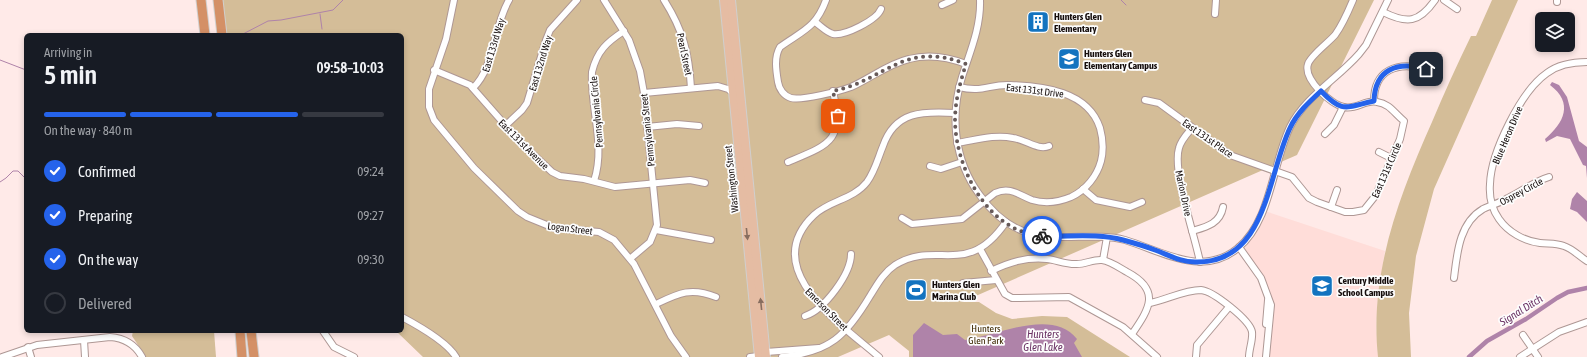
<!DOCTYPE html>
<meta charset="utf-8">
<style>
:root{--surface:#171b24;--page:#20242c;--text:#f1f3f6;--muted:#9ea1a6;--line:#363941;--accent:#2563eb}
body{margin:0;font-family:"Asap Condensed",sans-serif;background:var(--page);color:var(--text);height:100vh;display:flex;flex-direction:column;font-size:15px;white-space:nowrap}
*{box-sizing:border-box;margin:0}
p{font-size:13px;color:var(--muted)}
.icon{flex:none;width:22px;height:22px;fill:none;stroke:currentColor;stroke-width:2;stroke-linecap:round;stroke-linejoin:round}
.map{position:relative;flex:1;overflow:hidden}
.drawer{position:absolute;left:24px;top:33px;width:380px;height:300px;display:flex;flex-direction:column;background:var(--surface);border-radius:6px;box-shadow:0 2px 6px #0003}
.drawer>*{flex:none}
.fabs{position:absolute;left:1535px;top:12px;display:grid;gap:8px}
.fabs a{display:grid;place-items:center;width:40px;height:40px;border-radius:6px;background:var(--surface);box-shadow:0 2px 6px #0003;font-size:20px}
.pin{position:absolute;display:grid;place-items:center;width:34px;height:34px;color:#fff;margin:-17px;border-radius:8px;box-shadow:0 2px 6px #0006}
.courier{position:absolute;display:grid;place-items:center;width:40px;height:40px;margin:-20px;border:3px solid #2563eb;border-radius:50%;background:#fff;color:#222;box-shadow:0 1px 5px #0007}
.headline em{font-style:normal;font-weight:600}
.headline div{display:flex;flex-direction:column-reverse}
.headline{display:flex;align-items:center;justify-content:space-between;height:68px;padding:0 20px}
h1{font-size:26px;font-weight:600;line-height:30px}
.bar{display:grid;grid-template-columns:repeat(4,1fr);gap:6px 4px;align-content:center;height:48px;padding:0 20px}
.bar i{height:5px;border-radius:3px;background:var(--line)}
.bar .current{background:var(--accent)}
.bar p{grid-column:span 4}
ol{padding:0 20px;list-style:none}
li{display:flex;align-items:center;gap:12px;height:44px}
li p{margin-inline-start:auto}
li .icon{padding:4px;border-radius:50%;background:var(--accent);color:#fff;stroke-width:4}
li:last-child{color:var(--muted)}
li i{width:22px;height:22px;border:2px solid var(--line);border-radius:50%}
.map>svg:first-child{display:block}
</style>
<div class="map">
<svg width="1587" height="357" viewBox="0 0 1587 357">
<rect width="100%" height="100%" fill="#ffeae8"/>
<path fill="#ffddd9" d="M1262,210L1385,251L1378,296L1376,327L1378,357H1266V289L1239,248Z"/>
<g fill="#d4bd98">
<path d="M221,0H1374L1297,155L962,302H979L996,313L1012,319L1042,316L1067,317L1130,357H909V351L889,335L838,357H423L396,331H402V35H223Z"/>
<path d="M1492,0H1518L1434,189L1416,256L1409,313L1411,357H1378C1369,274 1399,196 1432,122C1444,93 1457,65 1471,36H1476Z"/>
<path d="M133,331H214L216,357H146L132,336Z"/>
</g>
<g fill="#af83a9">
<path d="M1552,82L1559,85L1567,97L1579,141L1587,147V178L1586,166L1583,165L1570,139L1557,136L1546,142L1545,139C1564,123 1574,103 1550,85Z"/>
<path d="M1577,192L1587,201V222L1577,212L1570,209L1572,199Z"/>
<path d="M924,323L943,335L957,334L965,340C997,336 1052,307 1077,339L1074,343L1082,357H913V335Z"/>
</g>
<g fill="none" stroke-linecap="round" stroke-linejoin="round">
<g stroke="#af83a9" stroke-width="1">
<path d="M1121,0L1126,5"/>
<path d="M320,14L322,29"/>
<path d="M234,35L243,34L268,21L281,20L333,10L343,0"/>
<path d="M0,60L26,70"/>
<path d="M0,182L6,178L13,171H18L26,179"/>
</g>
<path stroke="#af83a9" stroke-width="4.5" d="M1469,357L1487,341L1526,319L1557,298L1568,292L1587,288"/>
<g stroke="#ae9794" stroke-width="8">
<g id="minor">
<path d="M454,0L446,39L429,89V107L434,120L474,168L518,211L527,217L554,228L599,232L614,240L634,264L671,336L686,357"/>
<path d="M604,0L629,40L640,71L644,93L657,225L650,242L631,258"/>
<path d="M664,0C683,30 689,53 691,88"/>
<path d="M826,0C816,28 802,31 780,47C774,57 776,70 778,82C779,89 784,96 791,98C801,101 840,91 851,87C871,78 888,64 909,59C928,54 948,57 966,64"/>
<path d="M980,0C981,27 970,52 962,77C950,116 954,160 979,194C991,211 1007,227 1029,233C1060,242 1094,232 1125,240C1162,251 1202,278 1238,248C1271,221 1272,165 1290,127C1305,97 1337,79 1359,54L1366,45L1388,0"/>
<path d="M1444,0L1457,9"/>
<path d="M1557,2V0"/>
<path d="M942,5L953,0"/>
<path d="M1383,12C1407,24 1419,23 1435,0"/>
<path d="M1215,14L1216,0"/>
<path d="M815,22C821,26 826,32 833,34C845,36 877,20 881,9"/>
<path d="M1587,62C1572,62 1559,64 1547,73C1521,91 1491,152 1490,184C1489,196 1492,209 1499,219C1508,232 1524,241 1540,243C1548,244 1556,243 1564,246C1573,249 1579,256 1587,261"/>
<path d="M434,70L470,85L521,143L552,172L560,176L584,179L615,187L690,180L705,183"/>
<path d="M473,88C495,67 493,27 509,0"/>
<path d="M644,93L718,86L728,89L733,93"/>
<path d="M1145,100L1159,103L1230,155L1292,177L1309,198L1317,202L1345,212H1353L1364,210L1376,195L1400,139L1404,121C1394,113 1390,104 1377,102C1366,99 1356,110 1344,107C1331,105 1303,79 1308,64C1310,56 1329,42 1335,35C1343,24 1348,12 1353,0"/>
<path d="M1374,101C1374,70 1397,61 1425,69"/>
<path d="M505,126L522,110L527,103L546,40L550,30L577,0"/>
<path d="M647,127L677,124L699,126"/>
<path d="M1192,128C1187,134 1181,140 1179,148C1172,171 1195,236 1200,262"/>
<path d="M1325,134L1334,125L1343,107"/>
<path d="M957,143C976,140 995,134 1013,138C1025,139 1038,151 1049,146"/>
<path d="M1379,152L1391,158"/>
<path d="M788,162C831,144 844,141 833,91"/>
<path d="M930,166L941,169L962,162"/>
<path d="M594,181C606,145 590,108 592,72C597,51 607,42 624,31"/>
<path d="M1083,189L1096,200L1130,207L1142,202"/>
<path d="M1331,207L1337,190"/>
<path d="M902,218L912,224L962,219L995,193C1010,186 1019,195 1032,200C1045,204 1059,202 1071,197C1086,190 1097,176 1101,161C1104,149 1103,139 1100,128C1088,91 1043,86 1010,85C989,84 983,93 959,87"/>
<path d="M656,230L711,240"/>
<path d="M1192,231C1206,227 1220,224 1223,207"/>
<path d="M1239,247L1261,278L1271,305L1266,357"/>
<path d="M980,249L1005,294L1012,298H1019L1069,297L1123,327L1157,357"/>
<path d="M1103,260L1107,237"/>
<path d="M991,271C1010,262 1026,257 1047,259C1056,260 1065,264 1075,264C1084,265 1093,259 1102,260C1110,261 1120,268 1127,272C1161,290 1150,308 1132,334"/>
<path d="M1454,278C1457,254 1459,223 1483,209C1491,205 1500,203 1508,198C1522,191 1533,182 1549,177"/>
<path d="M963,283L996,280"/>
<path d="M1150,303C1166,300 1184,290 1201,290C1213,291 1250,320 1252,332C1253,340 1249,349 1249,357"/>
<path d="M656,304C679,293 691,287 716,297"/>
<path d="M805,316C824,310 851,274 851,254"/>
<path d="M402,317C417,325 447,342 456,357"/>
<path d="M1266,324L1268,300"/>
<path d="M323,331L334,347L354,357"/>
<path d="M1523,335L1538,357"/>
<path d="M84,340L85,357"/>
<path d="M28,347L31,357"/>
<path d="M2,357L37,345L110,337C124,338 135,344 142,357"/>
<path d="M750,357L759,356L766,352L819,348"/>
<path d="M782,357C830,352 846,336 870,296C877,285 883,273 895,265C937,239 967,279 1006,222"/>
<path d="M879,357C842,325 757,269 814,215C830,200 853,200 867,182C875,171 878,158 883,146C895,111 923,111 955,113"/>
<path d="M1196,357L1197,345L1229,307"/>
<path d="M1520,357L1559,332L1587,322"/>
</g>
</g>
<g stroke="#d0cfce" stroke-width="10">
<g id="major">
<path d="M724,0L759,357"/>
<path d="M731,0L766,357"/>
</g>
</g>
<g stroke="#d0cfce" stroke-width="11">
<g id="highway">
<path d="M201,0L205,35"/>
<path d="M218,0L222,35"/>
<path d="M240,331L242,357"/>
<path d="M251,331L254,357"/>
</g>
</g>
<use href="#minor" stroke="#fff" stroke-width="6"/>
<use href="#major" stroke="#e5bca3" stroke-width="8"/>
<use href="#highway" stroke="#d49066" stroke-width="9"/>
</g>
<defs><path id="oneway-solid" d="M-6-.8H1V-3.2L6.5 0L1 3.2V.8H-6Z"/></defs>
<g fill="#876d5f">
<use href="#oneway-solid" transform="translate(747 234) rotate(84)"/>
<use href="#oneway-solid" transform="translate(761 304) rotate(-96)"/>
</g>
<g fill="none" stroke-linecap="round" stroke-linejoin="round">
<path stroke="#675a59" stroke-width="4" stroke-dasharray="0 7.2" d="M838,116L833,91C887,80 903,40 966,64C960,83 955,101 955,121C956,169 988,232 1042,236"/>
<path stroke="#2563eb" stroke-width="5" d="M1042,236C1069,237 1097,233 1123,240C1134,243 1145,246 1155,250C1169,255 1180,262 1195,262C1267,264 1267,176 1290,128C1297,113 1309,102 1321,91C1343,114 1346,107 1374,101C1375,69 1397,61 1426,69"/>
</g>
<defs>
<g id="building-square" transform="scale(1.15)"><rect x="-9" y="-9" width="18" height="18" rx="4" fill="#1373bf" stroke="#fdfdfd"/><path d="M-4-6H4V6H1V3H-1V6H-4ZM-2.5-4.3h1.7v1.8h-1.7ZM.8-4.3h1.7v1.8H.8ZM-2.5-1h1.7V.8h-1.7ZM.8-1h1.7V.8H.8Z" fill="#fff"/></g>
<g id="school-square" transform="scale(1.15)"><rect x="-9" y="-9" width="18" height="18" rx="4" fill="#1373bf" stroke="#fdfdfd"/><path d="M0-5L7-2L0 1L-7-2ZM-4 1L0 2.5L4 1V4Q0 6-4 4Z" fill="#fff"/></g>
<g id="stadium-square" transform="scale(1.15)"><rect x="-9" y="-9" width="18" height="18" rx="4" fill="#1373bf" stroke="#fdfdfd"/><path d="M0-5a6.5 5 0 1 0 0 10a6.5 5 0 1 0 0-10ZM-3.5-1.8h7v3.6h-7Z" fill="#fff"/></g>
</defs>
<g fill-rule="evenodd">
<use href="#building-square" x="1038" y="22"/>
<use href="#school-square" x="1069" y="59"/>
<use href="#school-square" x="1322" y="286"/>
<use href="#stadium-square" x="916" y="290"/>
</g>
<g text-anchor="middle" stroke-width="3.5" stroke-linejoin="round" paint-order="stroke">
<g font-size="10" font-weight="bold" fill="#150d0c" stroke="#fdfdfd" text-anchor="start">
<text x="1054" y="20">Hunters Glen<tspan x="1054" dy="12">Elementary</tspan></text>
<text x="1084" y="57">Hunters Glen<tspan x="1084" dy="12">Elementary Campus</tspan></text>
<text x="1338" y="284">Century Middle<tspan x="1338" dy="12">School Campus</tspan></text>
<text x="932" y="288">Hunters Glen<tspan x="932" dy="12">Marina Club</tspan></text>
</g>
<g font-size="10" fill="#150d0c" stroke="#fdfdfd">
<text transform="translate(493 45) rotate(-73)" y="4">East 133rd Way</text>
<text transform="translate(685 54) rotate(78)" y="4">Pearl Street</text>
<text transform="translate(540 63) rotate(-73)" y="4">East 132nd Way</text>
<text transform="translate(1035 90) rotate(7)" y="4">East 131st Drive</text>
<text transform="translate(596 112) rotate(-95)" y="4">Pennsylvania Circle</text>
<text transform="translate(647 130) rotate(-96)" y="4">Pennsylvania Street</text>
<text transform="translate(1507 135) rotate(-67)" y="4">Blue Heron Drive</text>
<text transform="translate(1208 138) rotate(35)" y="4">East 131st Place</text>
<text transform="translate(524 144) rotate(45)" y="4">East 131st Avenue</text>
<text transform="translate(1386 170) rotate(-66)" y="4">East 131st Circle</text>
<text transform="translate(731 179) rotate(-96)" y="4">Washington Street</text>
<text transform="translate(1521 191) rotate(-28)" y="4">Osprey Circle</text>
<text transform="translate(1184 193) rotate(78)" y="4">Marion Drive</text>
<text transform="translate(570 228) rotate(7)" y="4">Logan Street</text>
<text transform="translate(827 309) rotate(45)" y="4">Emerson Street</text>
</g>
<g font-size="10" fill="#3c2800" stroke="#fdfdfd">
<text x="986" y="332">Hunters<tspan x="986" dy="12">Glen Park</tspan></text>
</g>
<g font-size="11" font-style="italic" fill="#6a3264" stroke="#fdfdfd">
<text transform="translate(1521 310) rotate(-32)" y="4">Signal Ditch</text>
<text x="1043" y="338">Hunters<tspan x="1043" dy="13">Glen Lake</tspan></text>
</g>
</g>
</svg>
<div class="fabs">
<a><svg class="icon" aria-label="layers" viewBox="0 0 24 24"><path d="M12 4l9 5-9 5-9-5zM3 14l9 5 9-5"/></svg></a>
</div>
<div class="pin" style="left:838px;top:116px;background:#ea580c"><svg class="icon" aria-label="bag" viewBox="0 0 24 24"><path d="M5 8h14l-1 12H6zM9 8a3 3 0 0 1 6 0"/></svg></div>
<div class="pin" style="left:1426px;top:69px;background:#1f2937"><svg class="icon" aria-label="home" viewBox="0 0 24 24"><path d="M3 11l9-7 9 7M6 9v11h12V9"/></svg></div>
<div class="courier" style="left:1042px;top:236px"><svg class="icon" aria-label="bike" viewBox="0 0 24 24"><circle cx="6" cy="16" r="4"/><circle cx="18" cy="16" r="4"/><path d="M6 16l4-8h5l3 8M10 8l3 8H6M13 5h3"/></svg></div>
<section class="drawer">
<div class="headline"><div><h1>5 min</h1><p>Arriving in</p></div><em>09:58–10:03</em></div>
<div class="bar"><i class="current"></i><i class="current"></i><i class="current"></i><i></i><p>On the way · 840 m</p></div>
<ol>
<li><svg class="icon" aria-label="check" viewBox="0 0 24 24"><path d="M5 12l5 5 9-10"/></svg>Confirmed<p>09:24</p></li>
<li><svg class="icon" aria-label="check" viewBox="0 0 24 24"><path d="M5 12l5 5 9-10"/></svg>Preparing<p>09:27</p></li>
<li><svg class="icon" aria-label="check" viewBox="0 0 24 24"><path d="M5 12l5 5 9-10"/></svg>On the way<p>09:30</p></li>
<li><i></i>Delivered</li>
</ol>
</section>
</div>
